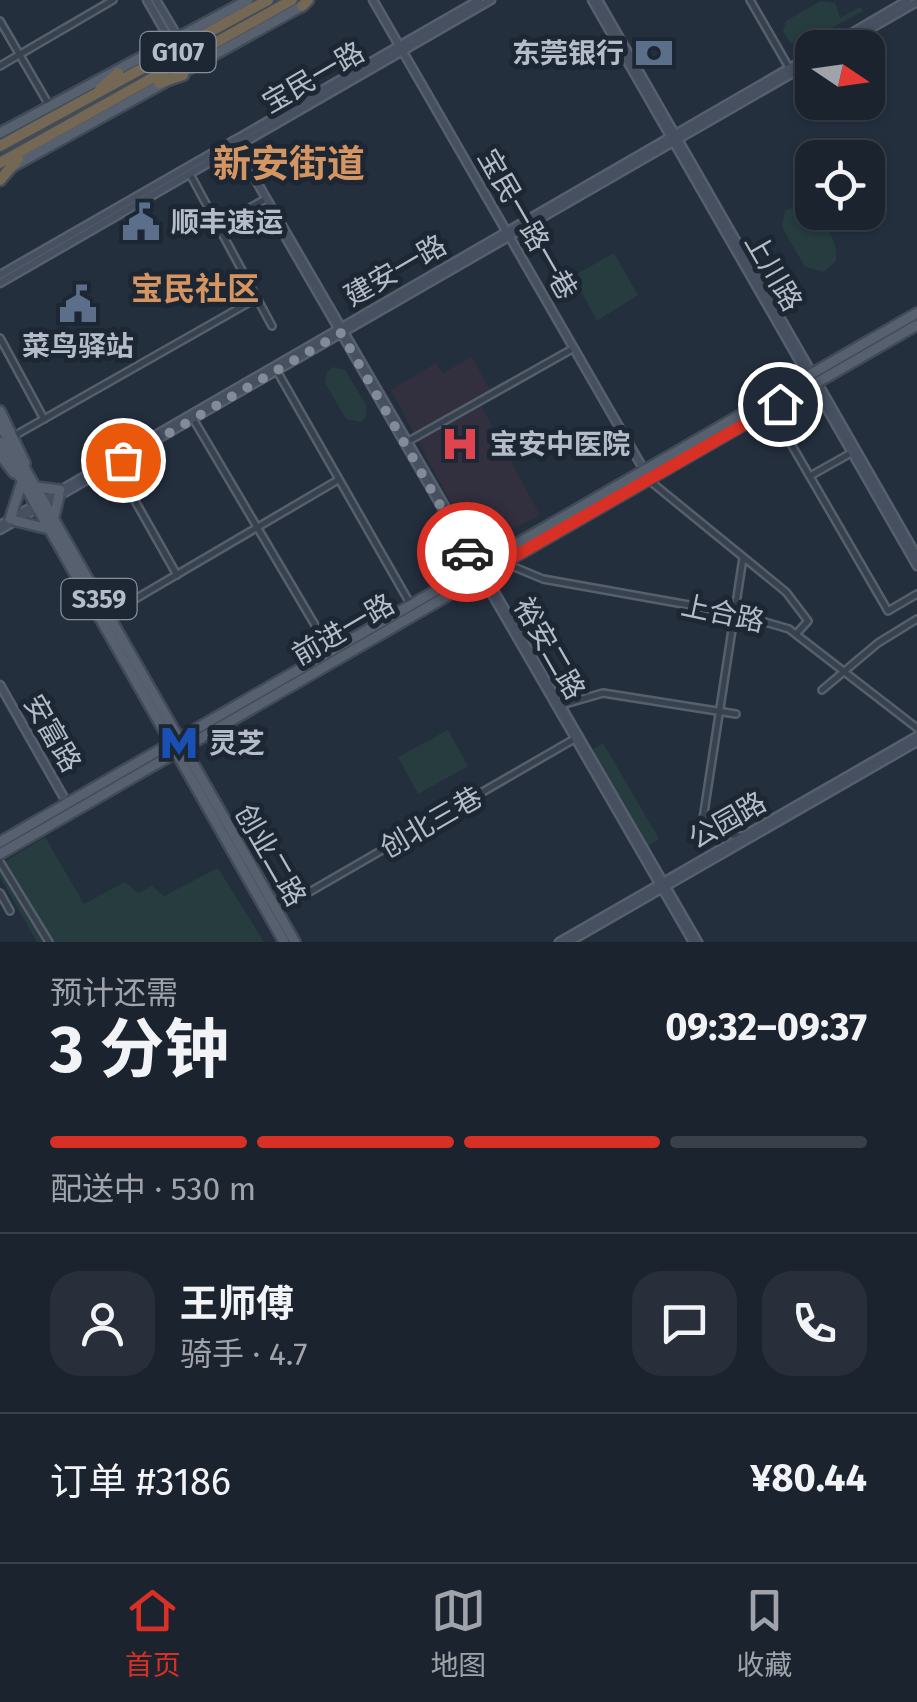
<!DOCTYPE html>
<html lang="zh">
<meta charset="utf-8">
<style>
:root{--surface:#1b232e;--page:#282f3a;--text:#f1f3f6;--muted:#a0a4aa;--line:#39404a;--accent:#d93025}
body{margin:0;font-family:"Fira Sans","Noto Sans SC",sans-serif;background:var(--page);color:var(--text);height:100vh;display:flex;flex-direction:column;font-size:38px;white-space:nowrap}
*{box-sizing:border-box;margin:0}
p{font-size:32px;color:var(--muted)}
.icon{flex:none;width:55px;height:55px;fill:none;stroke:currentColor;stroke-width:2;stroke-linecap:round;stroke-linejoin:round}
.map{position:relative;height:942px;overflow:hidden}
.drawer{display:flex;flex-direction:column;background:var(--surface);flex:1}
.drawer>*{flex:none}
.needle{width:65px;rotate:103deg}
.buttons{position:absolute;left:795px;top:30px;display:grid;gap:20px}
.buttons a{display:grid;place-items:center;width:90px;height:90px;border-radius:20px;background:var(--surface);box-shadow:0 2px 8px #0004,0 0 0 2px var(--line);font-size:50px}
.pin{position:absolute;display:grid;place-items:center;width:85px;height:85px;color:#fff;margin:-42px;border:5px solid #fff;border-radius:50%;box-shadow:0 2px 10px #0007}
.courier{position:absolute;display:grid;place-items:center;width:100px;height:100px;margin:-50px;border:8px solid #d93025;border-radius:50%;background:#fff;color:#222;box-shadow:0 2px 12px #0007}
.head em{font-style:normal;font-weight:700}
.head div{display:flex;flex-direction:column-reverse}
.head{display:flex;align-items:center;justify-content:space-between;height:170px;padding:0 50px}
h1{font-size:65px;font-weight:700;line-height:75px}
.bar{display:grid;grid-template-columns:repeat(4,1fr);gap:15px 10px;align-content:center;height:120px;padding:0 50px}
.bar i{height:12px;border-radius:8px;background:var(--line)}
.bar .active{background:var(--accent)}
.bar p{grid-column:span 4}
.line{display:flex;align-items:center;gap:25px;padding:0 50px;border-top:2px solid var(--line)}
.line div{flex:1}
.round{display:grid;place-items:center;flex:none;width:105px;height:105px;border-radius:30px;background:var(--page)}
.tabs{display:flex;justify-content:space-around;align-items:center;height:140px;border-top:2px solid var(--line);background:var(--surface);font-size:28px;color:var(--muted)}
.tabs a{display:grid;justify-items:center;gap:5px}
.tabs .active{color:var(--accent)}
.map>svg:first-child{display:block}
</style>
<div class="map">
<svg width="917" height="942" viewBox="0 0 917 942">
<rect width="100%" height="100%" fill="#242f3e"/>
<path fill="#32303f" d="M472,357L490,390L477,398L540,515L486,542L465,529L391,390L436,363L443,373Z"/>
<g fill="#263c3f">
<path d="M821,1L835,3L840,18L860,7L863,11L806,42L790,43L783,31L786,21Z"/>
<path d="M799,203C817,206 839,239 836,261L824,272L805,267L782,227L785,211Z"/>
<path d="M614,253L638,295L597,321L573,276Z"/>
<path d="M333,367L345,370L366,405V416L361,422L346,419L325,383L327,372Z"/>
<path d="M448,730L468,766L418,794L398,757Z"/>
<path d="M603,743L659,839L646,847L590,751Z"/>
<path d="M45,837L84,904L125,882L138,893L152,886L164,896L218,868L264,942H37L0,877V864Z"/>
</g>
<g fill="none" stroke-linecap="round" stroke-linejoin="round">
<g stroke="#565f6c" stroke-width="10">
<g id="street">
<path d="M750,0L791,71"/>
<path d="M0,21L49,105"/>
<path d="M0,66L113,0"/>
<path d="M190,174L272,326"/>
<path d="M218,225L264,200"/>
<path d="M0,338L44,419"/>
<path d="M277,371L411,605"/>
<path d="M192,417L331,652"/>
<path d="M776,418L888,611L917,594"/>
<path d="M14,436L257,298"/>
<path d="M407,442L574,348"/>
<path d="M123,460L126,485L177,575"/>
<path d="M810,476L851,453"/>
<path d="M650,481L786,592L808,621L797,633"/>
<path d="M507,564L543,579L734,613L789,629L917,728"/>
<path d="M108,615L338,480"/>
<path d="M822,690L878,643L917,619"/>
<path d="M558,706L603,693L736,714"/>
<path d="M740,836L701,832L743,558"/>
<path d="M0,862L49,942"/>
<path d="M0,893L10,911"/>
<path d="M287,905L576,738"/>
</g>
</g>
<g stroke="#565f6c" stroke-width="11">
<g id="secondary">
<path d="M147,0L171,42"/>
<path d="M156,0L178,37"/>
<path d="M373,0L644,470"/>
<path d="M592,0L917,566"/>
<path d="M598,0L917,556"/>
<path d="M826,48L908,0"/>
<path d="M837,48L917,2"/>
<path d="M233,141L698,942"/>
<path d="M286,238L693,942"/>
<path d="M0,275L479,0"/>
<path d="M0,283L491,0"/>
<path d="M0,525L812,55"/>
<path d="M0,530L812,62"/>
<path d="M0,685L67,803"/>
<path d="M559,942L917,736"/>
<path d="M569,942L917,742"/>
</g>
</g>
<g stroke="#414a57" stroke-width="14">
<g id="primary">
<path d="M0,133L248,0"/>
<path d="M12,167L304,5"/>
<path d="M0,411L25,463"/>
<path d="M0,425L295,942"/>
<path d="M0,442L284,942"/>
<path d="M0,455L14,473"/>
<path d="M35,487L60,490"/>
<path d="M54,517L59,496"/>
<path d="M10,519L21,485"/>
<path d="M16,521L49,529"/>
<path d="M0,842L917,313"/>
<path d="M0,854L917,325"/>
</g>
</g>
<g stroke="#434c59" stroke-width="15">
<g id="highway">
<path d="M302,6L308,0"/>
<path d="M159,83L183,75"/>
<path d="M100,89L118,73"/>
<path d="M0,146L268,0"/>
<path d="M0,163L292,0"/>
<path d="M0,180L18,159"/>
</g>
</g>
<use href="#street" stroke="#38414e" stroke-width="5"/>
<use href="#secondary" stroke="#465061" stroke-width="6"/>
<use href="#primary" stroke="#56606e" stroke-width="9"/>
<use href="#highway" stroke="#746855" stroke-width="10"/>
</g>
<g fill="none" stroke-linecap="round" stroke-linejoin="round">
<path stroke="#828b98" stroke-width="10" stroke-dasharray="0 18" d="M123,460L341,333L467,552"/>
<path stroke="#d93025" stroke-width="12" d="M467,552L482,575L780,404"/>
</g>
<defs>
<g id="bank-bare" transform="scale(3)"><path d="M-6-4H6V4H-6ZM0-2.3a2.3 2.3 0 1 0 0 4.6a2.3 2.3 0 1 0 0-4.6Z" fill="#5c6f8a" stroke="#1d2633" stroke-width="2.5" paint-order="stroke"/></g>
<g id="civic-bare" transform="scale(3)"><path d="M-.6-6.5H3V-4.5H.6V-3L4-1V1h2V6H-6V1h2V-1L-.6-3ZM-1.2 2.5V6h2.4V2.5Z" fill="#5c6f8a" stroke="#1d2633" stroke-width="2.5" paint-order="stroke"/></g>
<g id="hospital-bare" transform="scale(3)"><path d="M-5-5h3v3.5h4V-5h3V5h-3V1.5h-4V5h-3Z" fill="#e0444e" stroke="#1d2633" stroke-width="2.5" paint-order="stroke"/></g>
<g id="metro-bare" transform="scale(3)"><path d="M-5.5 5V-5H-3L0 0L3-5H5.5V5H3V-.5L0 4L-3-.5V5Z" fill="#1a4fb4" stroke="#1d2633" stroke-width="2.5" paint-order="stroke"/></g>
</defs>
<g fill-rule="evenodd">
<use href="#bank-bare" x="654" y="53"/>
<use href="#civic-bare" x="141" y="222"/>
<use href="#civic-bare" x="78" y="304"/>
<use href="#hospital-bare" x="460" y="444"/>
<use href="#metro-bare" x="179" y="743"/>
</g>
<g text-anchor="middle" stroke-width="10" stroke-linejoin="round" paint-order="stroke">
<g fill="#1d2633" stroke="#878f9c" stroke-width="2.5">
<rect x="140.5" y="32" width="75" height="40" rx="8"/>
<rect x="61.5" y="579" width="75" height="40" rx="8"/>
</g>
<g font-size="25" font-weight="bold" fill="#b4bcc9">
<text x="178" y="61">G107</text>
<text x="99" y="608">S359</text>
</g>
<g font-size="28" font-weight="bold" fill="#b4bcc9" stroke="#1d2633" text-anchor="start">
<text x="624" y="63" text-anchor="end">东莞银行</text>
<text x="171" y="232">顺丰速运</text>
<text x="78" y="356" text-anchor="middle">菜鸟驿站</text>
<text x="490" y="454">宝安中医院</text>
<text x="209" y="753">灵芝</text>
</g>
<g font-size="28" fill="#b4bcc9" stroke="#1d2633">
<text transform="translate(313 77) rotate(-30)" y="10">宝民一路</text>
<text transform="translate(528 224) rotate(60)" y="10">宝民一路一巷</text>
<text transform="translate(395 270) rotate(-30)" y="10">建安一路</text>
<text transform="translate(774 272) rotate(60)" y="10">上川路</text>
<text transform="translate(723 613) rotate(12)" y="10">上合路</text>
<text transform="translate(343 629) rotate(-30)" y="10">前进一路</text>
<text transform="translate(550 648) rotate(60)" y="10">裕安二路</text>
<text transform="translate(53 733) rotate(60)" y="10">安富路</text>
<text transform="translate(727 820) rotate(-30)" y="10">公园路</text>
<text transform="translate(431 822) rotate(-30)" y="10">创北三巷</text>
<text transform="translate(271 855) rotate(60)" y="10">创业二路</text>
</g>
<g font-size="32" font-weight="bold" fill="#d59563" stroke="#1d2633">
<text x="195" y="300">宝民社区</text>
</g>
<g font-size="38" font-weight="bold" fill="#d59563" stroke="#1d2633">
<text x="289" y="177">新安街道</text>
</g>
</g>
</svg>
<div class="buttons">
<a><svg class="needle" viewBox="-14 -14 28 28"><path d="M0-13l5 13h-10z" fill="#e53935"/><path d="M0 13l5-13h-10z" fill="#a0a4aa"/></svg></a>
<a><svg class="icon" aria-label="locate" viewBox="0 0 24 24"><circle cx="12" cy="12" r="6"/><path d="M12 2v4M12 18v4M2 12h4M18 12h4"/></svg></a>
</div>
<div class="pin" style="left:123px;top:460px;background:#ea580c"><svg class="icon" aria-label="bag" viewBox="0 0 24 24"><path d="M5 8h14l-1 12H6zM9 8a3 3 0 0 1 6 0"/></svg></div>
<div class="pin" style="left:780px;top:404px;background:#1f2937"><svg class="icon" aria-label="home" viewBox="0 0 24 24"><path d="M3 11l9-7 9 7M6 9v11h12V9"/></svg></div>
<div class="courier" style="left:467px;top:552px"><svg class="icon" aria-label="car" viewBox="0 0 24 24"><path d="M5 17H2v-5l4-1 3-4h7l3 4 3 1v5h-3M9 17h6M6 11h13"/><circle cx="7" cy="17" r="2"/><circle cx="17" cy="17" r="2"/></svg></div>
</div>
<section class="drawer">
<div class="head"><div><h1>3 分钟</h1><p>预计还需</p></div><em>09:32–09:37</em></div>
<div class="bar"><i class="active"></i><i class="active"></i><i class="active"></i><i></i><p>配送中 · 530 m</p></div>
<div class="line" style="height:180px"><a class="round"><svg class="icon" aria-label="person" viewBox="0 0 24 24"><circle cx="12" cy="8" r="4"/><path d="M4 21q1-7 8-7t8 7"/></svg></a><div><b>王师傅</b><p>骑手 · 4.7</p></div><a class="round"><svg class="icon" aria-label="chat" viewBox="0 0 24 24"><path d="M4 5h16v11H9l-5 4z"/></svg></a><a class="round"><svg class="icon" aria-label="phone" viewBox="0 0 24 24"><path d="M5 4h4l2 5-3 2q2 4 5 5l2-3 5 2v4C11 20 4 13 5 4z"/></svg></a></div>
<div class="line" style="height:130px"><div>订单 #3186</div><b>¥80.44</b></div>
</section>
<nav class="tabs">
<a class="active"><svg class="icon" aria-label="home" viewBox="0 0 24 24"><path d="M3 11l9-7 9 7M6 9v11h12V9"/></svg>首页</a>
<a><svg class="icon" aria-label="map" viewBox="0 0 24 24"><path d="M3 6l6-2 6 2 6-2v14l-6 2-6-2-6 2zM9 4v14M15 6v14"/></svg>地图</a>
<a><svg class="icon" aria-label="saved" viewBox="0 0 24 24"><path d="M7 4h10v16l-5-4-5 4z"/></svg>收藏</a>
</nav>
